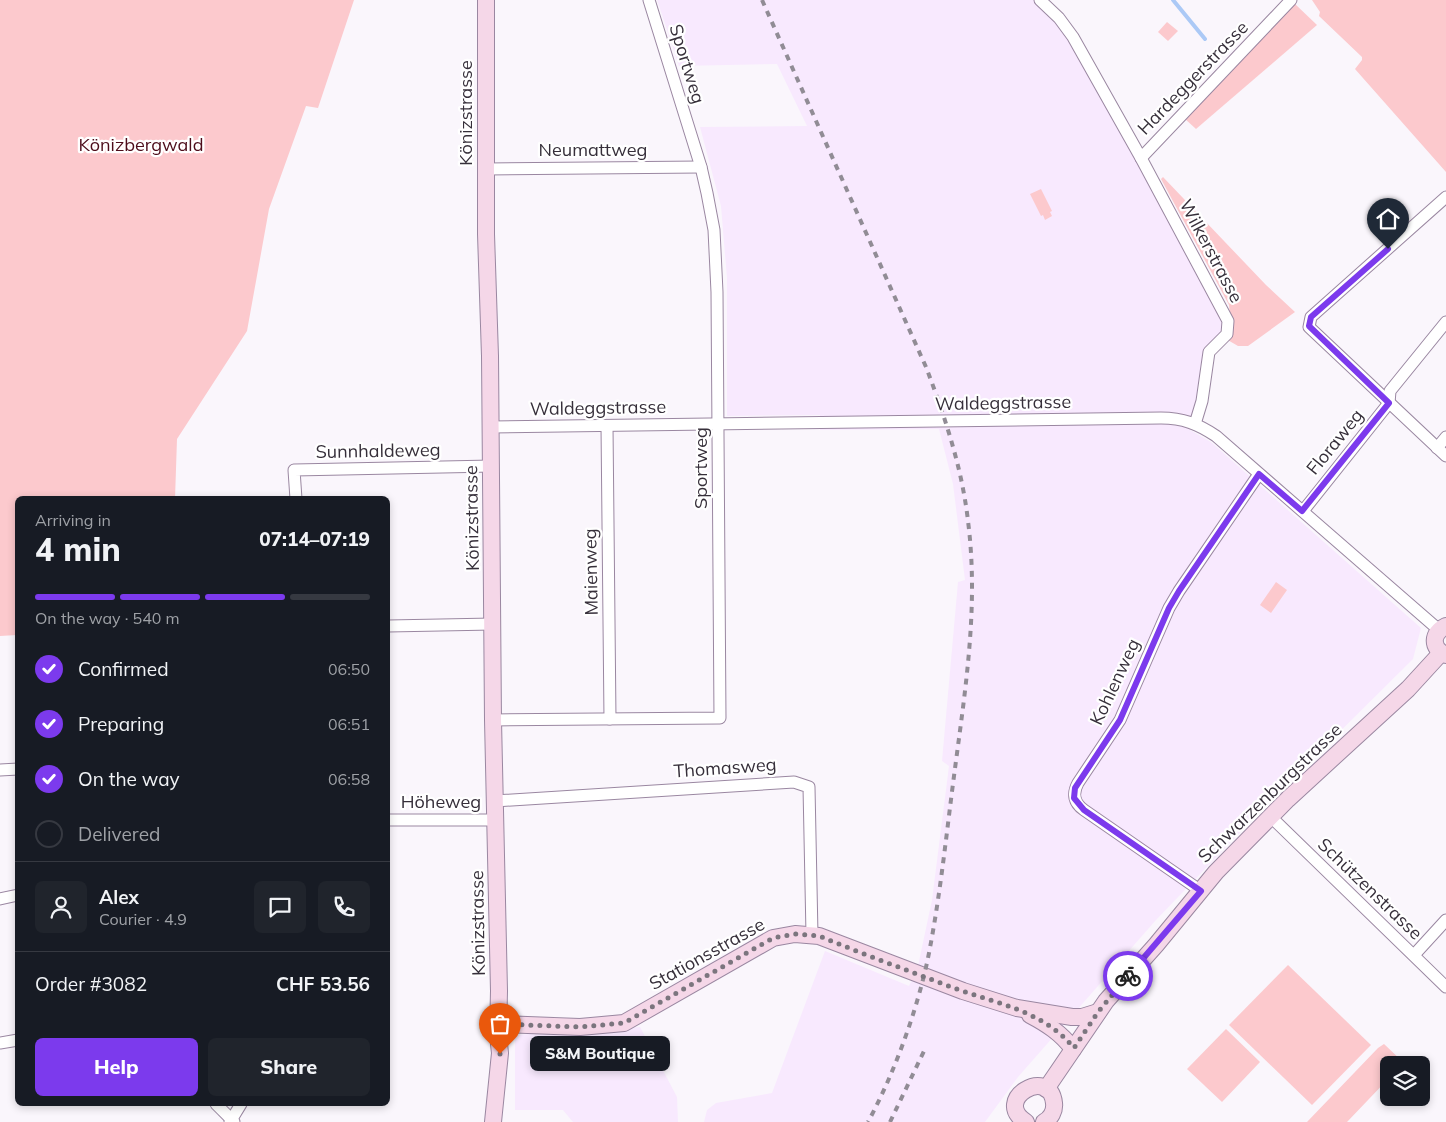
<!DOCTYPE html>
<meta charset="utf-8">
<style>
:root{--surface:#171b24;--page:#20242c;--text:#f1f3f6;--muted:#9ea1a6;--line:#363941;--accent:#7c3aed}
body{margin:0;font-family:Mulish,sans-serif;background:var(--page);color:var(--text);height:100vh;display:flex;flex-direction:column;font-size:19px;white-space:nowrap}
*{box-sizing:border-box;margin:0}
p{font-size:16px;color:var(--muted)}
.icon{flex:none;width:28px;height:28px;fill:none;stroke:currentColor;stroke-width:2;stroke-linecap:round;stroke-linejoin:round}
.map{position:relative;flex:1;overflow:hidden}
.drawer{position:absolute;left:15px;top:496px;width:375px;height:610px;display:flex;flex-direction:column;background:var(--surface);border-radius:8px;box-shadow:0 2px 8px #0003}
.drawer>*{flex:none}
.fabs{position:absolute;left:1380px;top:1056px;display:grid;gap:10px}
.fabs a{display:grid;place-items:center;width:50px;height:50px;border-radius:8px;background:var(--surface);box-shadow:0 2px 8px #0003;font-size:25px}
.pin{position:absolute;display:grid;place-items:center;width:42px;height:42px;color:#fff;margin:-51px -21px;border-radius:50% 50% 50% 0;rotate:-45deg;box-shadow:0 0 5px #0007}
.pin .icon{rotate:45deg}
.courier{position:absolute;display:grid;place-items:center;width:50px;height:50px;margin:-25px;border:4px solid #7c3aed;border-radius:50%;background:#fff;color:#222;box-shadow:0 1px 6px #0007}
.bubble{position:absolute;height:35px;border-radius:8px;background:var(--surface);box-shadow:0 2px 8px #0003;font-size:16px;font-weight:800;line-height:35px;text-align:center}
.head em{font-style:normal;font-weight:800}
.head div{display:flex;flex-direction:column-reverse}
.head{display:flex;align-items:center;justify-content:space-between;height:85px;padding:0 20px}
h1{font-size:32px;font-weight:800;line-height:38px}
.bar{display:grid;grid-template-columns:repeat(4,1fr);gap:8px 5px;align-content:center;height:60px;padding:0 20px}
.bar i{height:6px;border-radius:4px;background:var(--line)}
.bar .selected{background:var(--accent)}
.bar p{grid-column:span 4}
.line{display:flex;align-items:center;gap:12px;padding:0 20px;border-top:1px solid var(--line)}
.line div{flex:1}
.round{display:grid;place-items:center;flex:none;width:52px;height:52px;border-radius:8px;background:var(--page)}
ol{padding:0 20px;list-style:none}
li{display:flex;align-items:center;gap:15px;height:55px}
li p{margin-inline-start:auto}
li .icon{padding:5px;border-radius:50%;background:var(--accent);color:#fff;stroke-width:4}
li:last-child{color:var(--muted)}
li i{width:28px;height:28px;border:2px solid var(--line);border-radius:50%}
.cta{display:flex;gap:10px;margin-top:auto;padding:10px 20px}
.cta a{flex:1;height:58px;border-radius:8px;background:var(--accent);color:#fff;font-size:20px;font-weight:800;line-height:58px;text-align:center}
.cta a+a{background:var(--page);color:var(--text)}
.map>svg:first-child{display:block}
</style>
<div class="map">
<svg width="1446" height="1122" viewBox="0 0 1446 1122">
<rect width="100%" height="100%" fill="#faf6fc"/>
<g fill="#f8e9fe">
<path d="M657,0H1034L1056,20L1069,39L1224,321L1222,334L1198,400L1190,430L1211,442L1421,628L1413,659L1279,792L1156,920L1018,1077L985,1122H704L707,1110L716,1103L772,1093L825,951L909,986L918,966L932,900L949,766L942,761L958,582L965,580L953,484L939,429L820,430V415L727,416V278L721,206L700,127L807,126L777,64L679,66Z"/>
<path d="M640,1027L677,1097L678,1122H573L563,1110H515V1035Z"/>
</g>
<g fill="#fcc9cd">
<path d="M0,0H354L318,108L306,106L269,209L247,331L177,439L175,499H18L17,635L0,636Z"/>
<path d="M1312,0H1446V172L1355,69L1362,60V57L1319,16L1320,12Z"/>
<path d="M1294,3L1317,25L1196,129L1184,118Z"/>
<path d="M1167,22L1178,31L1168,41L1158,32Z"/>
<path d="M1163,177L1266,285L1295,312L1248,346H1238L1226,339L1231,329L1229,305L1161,179Z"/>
<path d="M1041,189L1052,211L1050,212L1052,216L1045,220L1043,215L1041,216L1030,194Z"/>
<path d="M1276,582L1287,590L1271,613L1260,605Z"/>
<path d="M1288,965L1371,1045L1312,1105L1229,1025Z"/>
<path d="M1226,1029L1260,1062L1222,1102L1187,1069Z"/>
<path d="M1384,1044L1404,1063L1402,1065H1389V1078L1347,1122H1307L1378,1048Z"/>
</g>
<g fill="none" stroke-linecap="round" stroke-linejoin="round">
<path stroke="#abc9f6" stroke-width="4" d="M1173,0L1205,39"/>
<g stroke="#9a87a1" stroke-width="13">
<g id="street">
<path d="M1040,0L1059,18L1073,37L1141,158L1228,321L1227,334L1209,352L1202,401L1195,424"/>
<path d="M1141,158L1291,0"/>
<path d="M486,169L701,167"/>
<path d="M1446,197L1311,317L1309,327L1446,456"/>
<path d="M607,426L610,719"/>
<path d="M491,427L1161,418C1183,418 1198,424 1216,436L1439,630"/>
<path d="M1437,448L1446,437"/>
<path d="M296,499L294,470L492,466"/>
<path d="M1303,511L1389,403L1390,391L1446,322"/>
<path d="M388,626L493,624"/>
<path d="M493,720L720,718L717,292L714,230L707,193L701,167L649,0"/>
<path d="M0,770L18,769"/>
<path d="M495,801L794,782L809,787L812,935"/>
<path d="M1270,816L1446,987"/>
<path d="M388,820H495"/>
<path d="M1201,891L1084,810C1074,803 1072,794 1078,783L1120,720L1169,608L1179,591L1259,474"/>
<path d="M0,899L18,895"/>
<path d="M1414,955L1446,920"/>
<path d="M0,1043L18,1040"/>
<path d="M216,1104L234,1122"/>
<path d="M230,1122L241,1104"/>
</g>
</g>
<g stroke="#9a87a1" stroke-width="18">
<g id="secondary">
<path d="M486,0V234L490,356L493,720L499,991L498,1035L500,1053L493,1122"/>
<path d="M1446,626C1432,633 1430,648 1446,655"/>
<path d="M1030,1015C1047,1024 1061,1033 1073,1049"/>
<path d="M498,1024L580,1027L624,1023L773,938L795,934L819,936L963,991L1017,1008L1072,1017H1082L1098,1012"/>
<path d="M1046,1089L1106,1001L1156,945L1216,872L1288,799L1408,689L1441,653"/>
<path d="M1026,1122C991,1100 1050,1065 1054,1103C1055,1111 1051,1118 1044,1122"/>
</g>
</g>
<use href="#street" stroke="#fff" stroke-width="11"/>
<use href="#secondary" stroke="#f5d7e8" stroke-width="16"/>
<g stroke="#918c95" stroke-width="4" stroke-dasharray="6 6" stroke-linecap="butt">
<path d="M762,0L926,367C945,417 962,468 968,521C979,607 965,691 954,776C946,837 940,898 928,958C917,1011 894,1074 868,1122"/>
<path d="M890,1122L925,1049"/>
</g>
</g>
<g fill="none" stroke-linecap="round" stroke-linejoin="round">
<path stroke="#7b757e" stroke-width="5" stroke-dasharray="0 9" d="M500,1054L498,1035V1024L580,1027L624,1023L773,938L795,934L819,936C863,954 909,971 954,988C997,1004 1042,1010 1074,1048L1098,1012L1128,976"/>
<path stroke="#7c3aed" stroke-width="6" d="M1128,976L1201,891L1084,810L1074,798L1075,788L1120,720L1169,608L1179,591L1259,474L1302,511L1389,403L1309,326L1311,317L1388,249"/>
</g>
<g text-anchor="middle" stroke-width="4.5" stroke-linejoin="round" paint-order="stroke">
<g font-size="18" fill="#362f3a" stroke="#fff">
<text transform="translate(687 64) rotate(73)" y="6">Sportweg</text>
<text transform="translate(1193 78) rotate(-46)" y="6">Hardeggerstrasse</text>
<text transform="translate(466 113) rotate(-90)" y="6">Könizstrasse</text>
<text x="593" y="156">Neumattweg</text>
<text transform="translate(1211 251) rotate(62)" y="6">Wilkerstrasse</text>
<text transform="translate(1003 403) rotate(-1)" y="6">Waldeggstrasse</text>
<text transform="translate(598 408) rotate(-1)" y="6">Waldeggstrasse</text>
<text transform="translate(1335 442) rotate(-51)" y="6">Floraweg</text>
<text transform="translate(378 451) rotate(-1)" y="6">Sunnhaldeweg</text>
<text transform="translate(701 468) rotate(-90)" y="6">Sportweg</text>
<text transform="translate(472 518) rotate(-91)" y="6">Könizstrasse</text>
<text transform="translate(591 572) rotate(-91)" y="6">Maienweg</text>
<text transform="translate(1115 682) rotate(-65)" y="6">Kohlenweg</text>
<text transform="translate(725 768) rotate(-4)" y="6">Thomasweg</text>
<text transform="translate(1270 793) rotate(-44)" y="6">Schwarzenburgstrasse</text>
<text x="441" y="808">Höheweg</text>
<text transform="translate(1370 889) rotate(44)" y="6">Schützenstrasse</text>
<text transform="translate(478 923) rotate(-91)" y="6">Könizstrasse</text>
<text transform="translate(707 954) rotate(-29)" y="6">Stationsstrasse</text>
</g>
<g font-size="18" fill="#4d0c1a" stroke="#fff">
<text x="141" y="151">Könizbergwald</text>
</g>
</g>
</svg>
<div class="fabs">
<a><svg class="icon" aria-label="layers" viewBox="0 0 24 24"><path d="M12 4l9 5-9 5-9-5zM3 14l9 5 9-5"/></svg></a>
</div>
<div class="pin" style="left:500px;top:1054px;background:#ea580c"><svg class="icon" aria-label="bag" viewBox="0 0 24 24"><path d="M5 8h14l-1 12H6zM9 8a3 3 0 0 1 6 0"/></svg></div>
<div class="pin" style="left:1388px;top:249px;background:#1f2937"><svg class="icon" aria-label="home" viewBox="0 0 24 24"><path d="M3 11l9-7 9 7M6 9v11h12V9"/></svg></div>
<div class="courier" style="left:1128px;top:976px"><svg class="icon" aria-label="bike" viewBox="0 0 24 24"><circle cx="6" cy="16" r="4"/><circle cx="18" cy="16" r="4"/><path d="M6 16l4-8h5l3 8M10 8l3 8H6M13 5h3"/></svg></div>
<div class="bubble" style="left:530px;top:1036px;width:140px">S&amp;M Boutique</div>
<section class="drawer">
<div class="head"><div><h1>4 min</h1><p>Arriving in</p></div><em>07:14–07:19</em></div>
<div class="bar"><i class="selected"></i><i class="selected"></i><i class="selected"></i><i></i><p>On the way · 540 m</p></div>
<ol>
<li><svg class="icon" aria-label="check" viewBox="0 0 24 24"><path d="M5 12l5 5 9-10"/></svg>Confirmed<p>06:50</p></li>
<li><svg class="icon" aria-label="check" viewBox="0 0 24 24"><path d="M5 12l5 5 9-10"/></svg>Preparing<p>06:51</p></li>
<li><svg class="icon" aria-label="check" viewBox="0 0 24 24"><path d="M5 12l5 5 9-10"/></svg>On the way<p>06:58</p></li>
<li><i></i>Delivered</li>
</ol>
<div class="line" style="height:90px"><a class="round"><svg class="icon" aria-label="person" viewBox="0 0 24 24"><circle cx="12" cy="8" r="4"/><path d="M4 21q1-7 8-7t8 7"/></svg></a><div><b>Alex</b><p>Courier · 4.9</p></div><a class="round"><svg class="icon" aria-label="chat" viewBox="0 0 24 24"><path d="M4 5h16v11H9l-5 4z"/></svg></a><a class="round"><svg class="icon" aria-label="phone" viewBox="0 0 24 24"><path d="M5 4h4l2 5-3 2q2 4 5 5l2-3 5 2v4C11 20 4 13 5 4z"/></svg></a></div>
<div class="line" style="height:65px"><div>Order #3082</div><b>CHF 53.56</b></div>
<div class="cta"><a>Help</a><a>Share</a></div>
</section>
</div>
